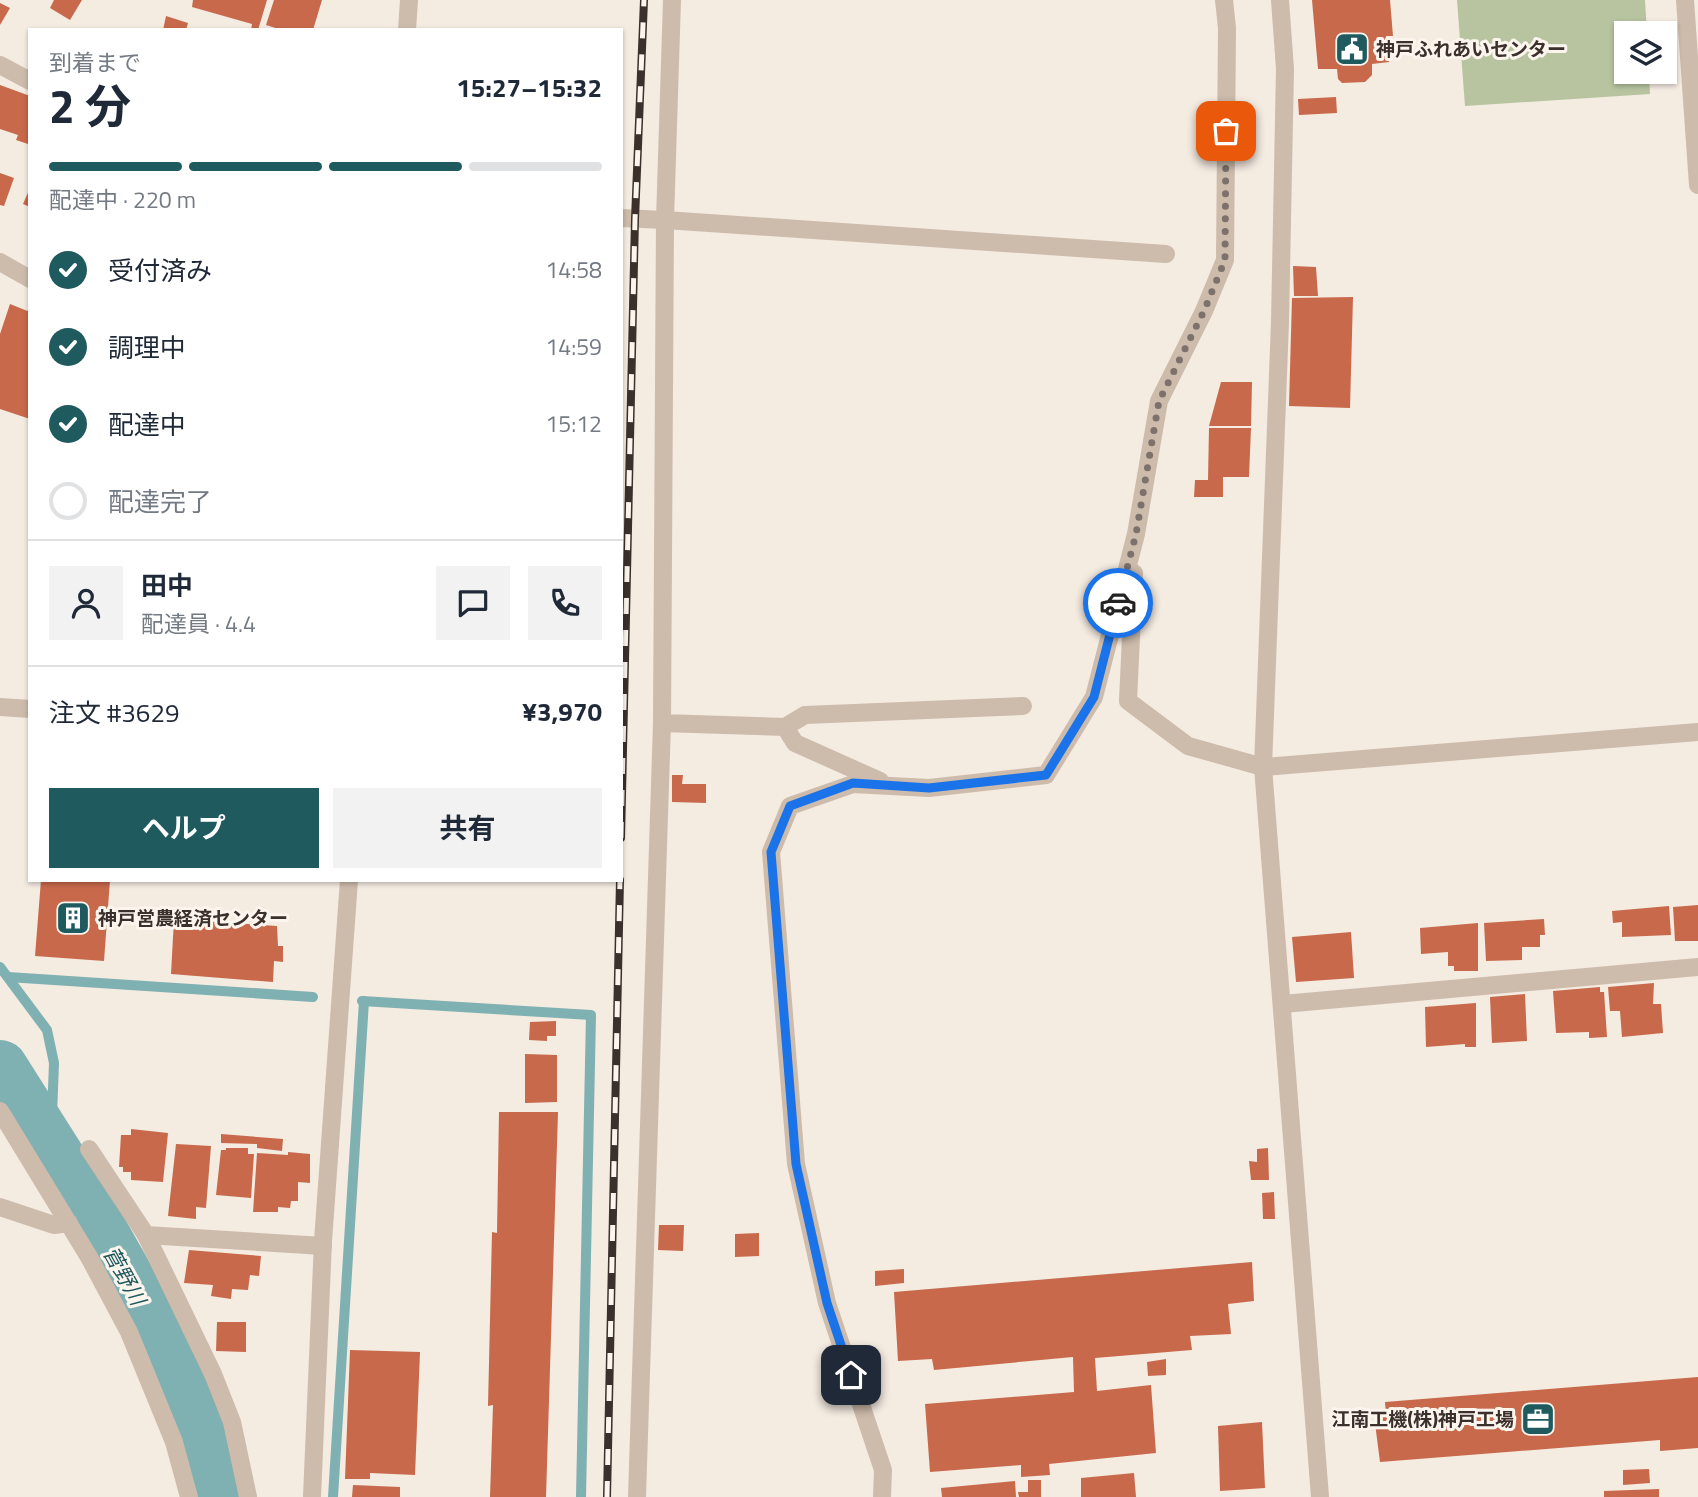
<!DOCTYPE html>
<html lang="ja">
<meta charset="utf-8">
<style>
:root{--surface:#fff;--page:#f2f2f3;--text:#1f2937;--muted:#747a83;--line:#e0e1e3;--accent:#1f5a5e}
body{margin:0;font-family:"Titillium Web","Noto Sans JP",sans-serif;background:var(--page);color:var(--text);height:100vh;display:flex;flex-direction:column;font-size:26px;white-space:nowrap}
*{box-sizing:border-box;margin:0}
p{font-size:23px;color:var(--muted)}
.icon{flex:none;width:38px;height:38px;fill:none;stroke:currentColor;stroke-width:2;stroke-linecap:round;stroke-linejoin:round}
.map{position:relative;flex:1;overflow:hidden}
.sheet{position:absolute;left:28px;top:28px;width:595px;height:854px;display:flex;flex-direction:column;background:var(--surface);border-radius:0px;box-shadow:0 2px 5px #0004}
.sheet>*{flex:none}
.tools{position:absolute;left:1614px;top:21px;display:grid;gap:14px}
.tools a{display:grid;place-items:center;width:63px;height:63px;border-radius:0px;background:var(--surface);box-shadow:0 2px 5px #0004;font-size:35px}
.pin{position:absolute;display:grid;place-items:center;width:60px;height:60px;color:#fff;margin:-30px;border-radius:14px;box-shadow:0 4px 10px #0006}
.courier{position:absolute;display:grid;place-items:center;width:70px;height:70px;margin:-35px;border:5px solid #1a73e8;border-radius:50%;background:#fff;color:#222;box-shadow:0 2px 9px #0007}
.head em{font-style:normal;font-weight:700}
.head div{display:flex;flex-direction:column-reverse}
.head{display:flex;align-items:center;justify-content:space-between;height:119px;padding:0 21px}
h1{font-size:46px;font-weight:700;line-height:52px}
.bar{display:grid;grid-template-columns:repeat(4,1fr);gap:10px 7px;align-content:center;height:84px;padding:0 21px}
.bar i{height:9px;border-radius:5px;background:var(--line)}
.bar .selected{background:var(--accent)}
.bar p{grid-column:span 4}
.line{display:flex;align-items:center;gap:18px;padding:0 21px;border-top:2px solid var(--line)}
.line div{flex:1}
.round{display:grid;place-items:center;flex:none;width:74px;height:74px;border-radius:0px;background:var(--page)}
ol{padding:0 21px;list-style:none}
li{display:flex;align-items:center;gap:21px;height:77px}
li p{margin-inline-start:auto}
li .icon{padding:7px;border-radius:50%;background:var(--accent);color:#fff;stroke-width:4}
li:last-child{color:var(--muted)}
li i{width:38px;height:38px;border:4px solid var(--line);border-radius:50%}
.cta{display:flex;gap:14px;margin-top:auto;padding:14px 21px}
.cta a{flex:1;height:80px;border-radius:0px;background:var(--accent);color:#fff;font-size:28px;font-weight:700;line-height:80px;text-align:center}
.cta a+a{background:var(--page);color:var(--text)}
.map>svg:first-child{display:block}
</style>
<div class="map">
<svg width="1698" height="1497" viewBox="0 0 1698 1497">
<rect width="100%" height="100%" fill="#f4ebe1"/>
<path fill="#b8c4a0" d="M1457,0H1645L1647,33H1626V72H1649L1650,94L1465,106Z"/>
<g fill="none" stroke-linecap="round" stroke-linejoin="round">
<g stroke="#7fb0b2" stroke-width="10">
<path d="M0,967L47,1030L54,1063L52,1115L43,1135"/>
<path d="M8,977L313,997"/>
<path d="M362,1001L591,1015L581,1497"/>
<path d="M333,1497L364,1001"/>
</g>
<path stroke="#7fb0b2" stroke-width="56" d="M0,1068L69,1177L144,1309L190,1396L220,1497"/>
</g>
<g fill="#c8694b">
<path d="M54,0H82L70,20L50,8Z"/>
<path d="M193,0H267L258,30H251L252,24L192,7Z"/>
<path d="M274,0H322L313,30H282L266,25Z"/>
<path d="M1312,0H1390L1393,36H1386L1389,62L1372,64V75L1365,82L1342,83L1338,79L1337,69H1318Z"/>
<path d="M0,3L10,8L0,25Z"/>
<path d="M166,16L188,23L186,30H163Z"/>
<path d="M0,85L30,96L28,144L16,140L18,135L0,129Z"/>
<path d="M1336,97L1337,113L1299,115L1298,99Z"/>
<path d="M0,173L14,178L4,206L0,205Z"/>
<path d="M30,188V207L23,204Z"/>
<path d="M1293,266L1316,267L1318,296H1294Z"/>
<path d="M1353,297L1350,408L1289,406L1292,298Z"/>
<path d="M10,304L30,312V419L0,409V334Z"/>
<path d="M1221,382H1252L1251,426H1209Z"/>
<path d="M1209,428H1251L1249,477H1223V497H1194L1195,480H1208Z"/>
<path d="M672,775H683L682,784H706V803L672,802Z"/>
<path d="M41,880H110L104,961L35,956Z"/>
<path d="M1698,905V941H1675L1673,907Z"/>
<path d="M1669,906L1671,935L1622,937V922L1613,923L1612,911Z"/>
<path d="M174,919L277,926L278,946H283V962L274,961L273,982L171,974Z"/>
<path d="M1544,919L1545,935H1540V947H1522V960L1486,961L1484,923Z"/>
<path d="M1478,923V971H1454V966H1448V952L1421,954L1420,928Z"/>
<path d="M1351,932L1354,978L1296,982L1292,937Z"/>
<path d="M1654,983L1653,1004H1661L1663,1033L1622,1037L1620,1011H1610L1608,987Z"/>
<path d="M1600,987V992H1604L1607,1037L1589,1038V1032L1556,1033L1553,991Z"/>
<path d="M1525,994L1527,1041L1492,1043L1490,997Z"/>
<path d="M1476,1003V1047H1465V1044L1426,1047L1425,1007Z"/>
<path d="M556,1021V1036H547V1041L529,1040L530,1022Z"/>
<path d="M525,1054L557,1055V1102L525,1103Z"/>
<path d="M499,1112H558L546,1497H490L493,1405L488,1406L492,1232L497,1233Z"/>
<path d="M131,1129L168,1133L163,1182L131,1180V1172H123V1167H119L121,1135H131Z"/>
<path d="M221,1134L283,1139L282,1151L257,1148V1144L221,1143Z"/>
<path d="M176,1144L211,1146L206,1208L196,1207V1219L168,1216Z"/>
<path d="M226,1148H248V1154H254L251,1198L216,1195L221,1150H226Z"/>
<path d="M1268,1148L1269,1180H1251L1249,1161L1257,1162V1149Z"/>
<path d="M288,1152L310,1154V1183L298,1182V1201H291L290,1208L278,1207V1212H253L257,1153L288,1155Z"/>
<path d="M1274,1192L1275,1219H1263L1262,1193Z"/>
<path d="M659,1225H684L683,1251L658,1250Z"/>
<path d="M759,1233V1256L735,1257V1234Z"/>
<path d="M189,1250L261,1256L259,1276L250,1275L248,1290L232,1289L231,1299L211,1296L213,1285L184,1283Z"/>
<path d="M1252,1262L1254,1301L1228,1304L1231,1334L1190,1336L1192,1350L1095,1358L1097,1391L1151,1385L1156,1453L1049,1464L1050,1475L1021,1477V1465L930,1472L925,1404L1074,1392L1073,1357L934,1370L932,1359L898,1361L894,1292Z"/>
<path d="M904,1269V1283L875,1286V1271Z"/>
<path d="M217,1322H246V1352L216,1351Z"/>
<path d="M350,1350L420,1352L415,1475L370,1473V1479H345Z"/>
<path d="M1166,1359V1375L1148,1376L1147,1362Z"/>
<path d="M1698,1377V1448L1660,1451V1440L1380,1462L1375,1423H1379V1416L1386,1415L1385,1402Z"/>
<path d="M1262,1422L1265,1488L1220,1491L1218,1426Z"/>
<path d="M1649,1469L1650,1483L1623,1485V1470Z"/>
<path d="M1134,1473L1136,1497H1081V1478Z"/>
<path d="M1028,1480H1041V1497H1019L1018,1492H1028Z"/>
<path d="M1015,1481L1016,1497H942L941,1488Z"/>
<path d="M353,1485L400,1487V1497H352Z"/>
<path d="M1659,1489V1497H1604V1491Z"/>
</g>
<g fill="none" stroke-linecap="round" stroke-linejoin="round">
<g stroke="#cdbbac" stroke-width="18">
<path d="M672,0L665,220L1166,254"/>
<path d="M1280,0L1285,69L1280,322L1263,767L1320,1497"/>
<path d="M1685,0L1698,185"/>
<path d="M407,30L409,0"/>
<path d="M0,65L30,81"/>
<path d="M621,218L665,220L662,723L785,727"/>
<path d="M0,262L30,279"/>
<path d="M1134,573L1128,701L1188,746L1263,767L1698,732"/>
<path d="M0,707L30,709"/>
<path d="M880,781L795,743L785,727L805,715L1023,706"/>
<path d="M1283,1004L1698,967"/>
<path d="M0,1111L89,1257L129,1332L174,1442L189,1497"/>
<path d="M89,1149L146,1235L323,1246"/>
<path d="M0,1207L54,1225L69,1223"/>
<path d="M146,1235L213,1374L232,1422L248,1497"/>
<path d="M312,1497L323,1241L349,880"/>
<path d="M637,1497L662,723"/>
<path d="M882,1497L883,1470L827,1303L796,1164L771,852L790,806L853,784L929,788L1046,775L1094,697L1136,534L1159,401L1204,311L1225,260L1227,28L1224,0"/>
</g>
<g stroke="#3b302b" stroke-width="8">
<g id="rail">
<path d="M621,838L635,219L644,0"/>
<path d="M607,1497L620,880"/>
</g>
</g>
<use href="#rail" stroke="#fbf5ee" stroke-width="5" stroke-dasharray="16" stroke-linecap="butt"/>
</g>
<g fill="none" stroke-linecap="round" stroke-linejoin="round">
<path stroke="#7c716b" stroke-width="7" stroke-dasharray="0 12.6" d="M1118,603L1136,534L1159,401L1204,311L1225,260L1226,131"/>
<path stroke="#1a73e8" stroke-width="9" d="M851,1375L827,1303L796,1164L771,852L790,806L853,783L929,788L1046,775L1094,697L1118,603"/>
</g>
<defs>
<g id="civic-square" transform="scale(1.75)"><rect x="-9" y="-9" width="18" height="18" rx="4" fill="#1f5a5e" stroke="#fbf5ee"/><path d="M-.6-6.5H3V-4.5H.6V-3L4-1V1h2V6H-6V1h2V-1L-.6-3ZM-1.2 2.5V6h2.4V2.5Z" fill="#fff"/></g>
<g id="building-square" transform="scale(1.75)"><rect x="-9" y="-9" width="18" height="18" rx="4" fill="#1f5a5e" stroke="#fbf5ee"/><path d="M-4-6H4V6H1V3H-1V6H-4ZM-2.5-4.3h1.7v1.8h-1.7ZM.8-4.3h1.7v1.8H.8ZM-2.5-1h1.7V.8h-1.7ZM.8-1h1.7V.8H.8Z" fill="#fff"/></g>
<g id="office-square" transform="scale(1.75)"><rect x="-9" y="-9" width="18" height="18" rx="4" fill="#1f5a5e" stroke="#fbf5ee"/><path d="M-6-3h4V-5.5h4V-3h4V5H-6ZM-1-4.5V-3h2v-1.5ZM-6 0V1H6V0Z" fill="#fff"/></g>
</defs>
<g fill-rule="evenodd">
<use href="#civic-square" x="1352" y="49"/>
<use href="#building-square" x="73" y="918"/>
<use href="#office-square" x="1538" y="1419"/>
</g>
<g text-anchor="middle" stroke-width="6" stroke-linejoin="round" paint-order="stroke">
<g font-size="19" font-weight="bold" fill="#3b302b" stroke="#fbf5ee" text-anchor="start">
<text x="1376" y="56">神戸ふれあいセンター</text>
<text x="98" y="925">神戸営農経済センター</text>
<text x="1514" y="1426" text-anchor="end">江南工機(株)神戸工場</text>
</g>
<g font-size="21" font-style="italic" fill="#1f5a5e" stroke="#fbf5ee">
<text transform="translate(124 1276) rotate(61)" y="7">菅野川</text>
</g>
</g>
</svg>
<div class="tools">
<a><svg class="icon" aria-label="layers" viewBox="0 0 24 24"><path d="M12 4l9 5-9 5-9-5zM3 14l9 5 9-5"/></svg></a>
</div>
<div class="pin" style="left:1226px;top:131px;background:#ea580c"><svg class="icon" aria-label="bag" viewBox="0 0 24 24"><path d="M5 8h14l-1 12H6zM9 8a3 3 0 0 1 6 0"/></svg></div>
<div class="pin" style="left:851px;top:1375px;background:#1f2937"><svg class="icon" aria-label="home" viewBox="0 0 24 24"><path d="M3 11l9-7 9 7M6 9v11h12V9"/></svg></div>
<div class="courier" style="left:1118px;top:603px"><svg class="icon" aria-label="car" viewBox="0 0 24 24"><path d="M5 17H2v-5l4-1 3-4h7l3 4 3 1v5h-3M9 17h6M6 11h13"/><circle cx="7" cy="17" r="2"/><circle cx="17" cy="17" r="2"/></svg></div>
<section class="sheet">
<div class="head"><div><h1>2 分</h1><p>到着まで</p></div><em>15:27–15:32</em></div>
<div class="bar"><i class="selected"></i><i class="selected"></i><i class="selected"></i><i></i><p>配達中 · 220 m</p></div>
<ol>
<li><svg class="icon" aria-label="check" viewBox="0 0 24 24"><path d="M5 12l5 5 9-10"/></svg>受付済み<p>14:58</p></li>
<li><svg class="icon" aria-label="check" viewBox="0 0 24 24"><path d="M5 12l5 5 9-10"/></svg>調理中<p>14:59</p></li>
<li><svg class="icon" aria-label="check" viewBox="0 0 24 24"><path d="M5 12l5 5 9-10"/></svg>配達中<p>15:12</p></li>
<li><i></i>配達完了</li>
</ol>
<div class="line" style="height:126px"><a class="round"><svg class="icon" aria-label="person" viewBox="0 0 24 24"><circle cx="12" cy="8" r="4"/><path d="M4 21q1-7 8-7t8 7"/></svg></a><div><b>田中</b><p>配達員 · 4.4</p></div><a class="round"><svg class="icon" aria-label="chat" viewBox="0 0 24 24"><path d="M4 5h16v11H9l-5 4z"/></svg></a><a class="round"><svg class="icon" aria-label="phone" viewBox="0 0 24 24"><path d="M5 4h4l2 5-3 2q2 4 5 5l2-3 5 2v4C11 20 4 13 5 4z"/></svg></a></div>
<div class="line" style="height:91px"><div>注文 #3629</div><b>¥3,970</b></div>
<div class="cta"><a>ヘルプ</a><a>共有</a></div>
</section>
</div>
